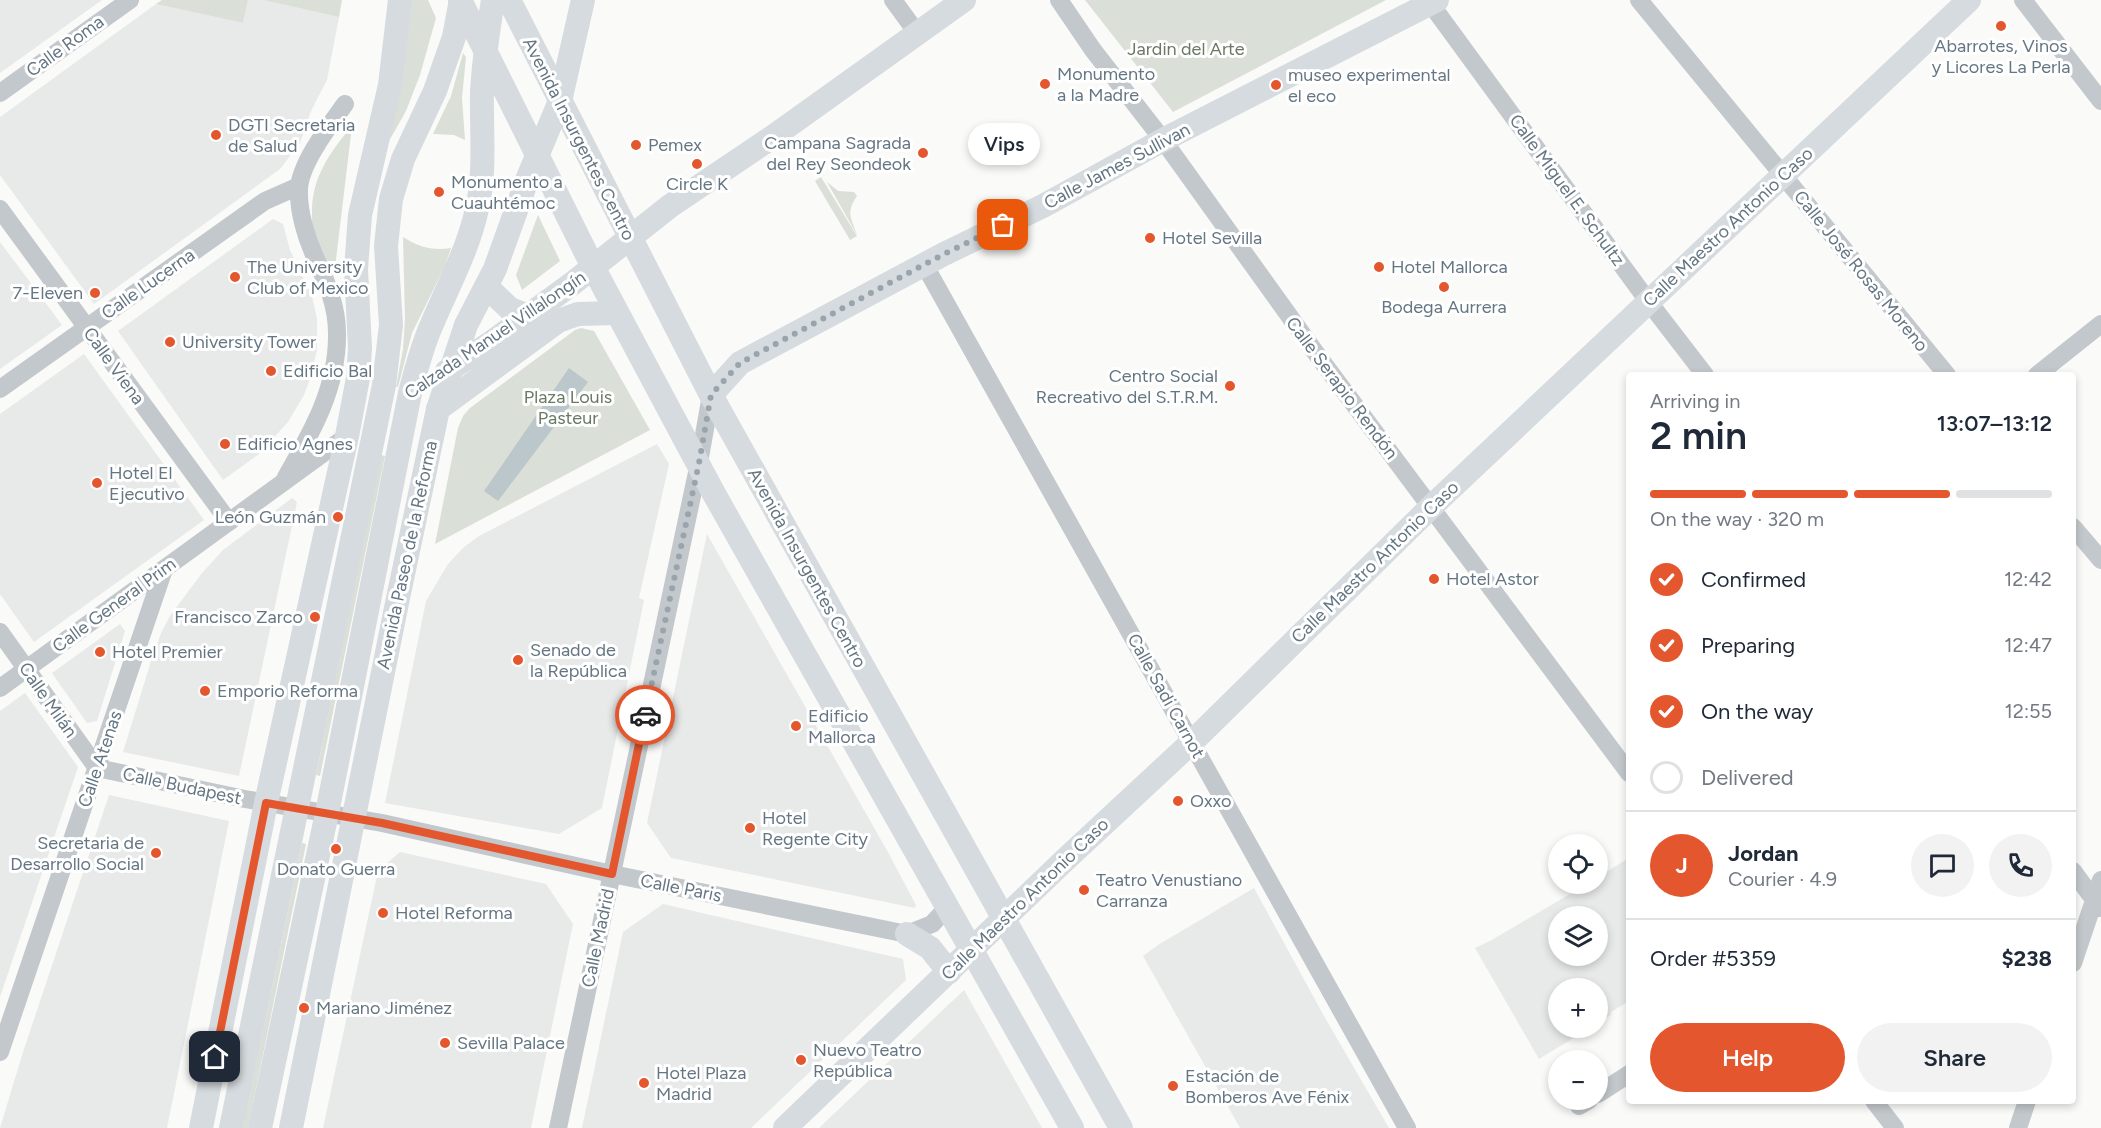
<!DOCTYPE html>
<meta charset="utf-8">
<style>
:root{--surface:#fff;--page:#f2f2f3;--text:#1f2937;--muted:#747a83;--line:#e0e1e3;--accent:#e4572e}
body{margin:0;font-family:Figtree,sans-serif;background:var(--page);color:var(--text);height:100vh;display:flex;flex-direction:column;font-size:22px;white-space:nowrap}
*{box-sizing:border-box;margin:0}
p{font-size:20px;color:var(--muted)}
.icon{flex:none;width:33px;height:33px;fill:none;stroke:currentColor;stroke-width:2;stroke-linecap:round;stroke-linejoin:round}
.map{position:relative;flex:1;overflow:hidden}
.side{position:absolute;left:1626px;top:372px;width:450px;height:732px;display:flex;flex-direction:column;background:var(--surface);border-radius:6px;box-shadow:0 3px 9px #0003}
.side>*{flex:none}
.controls{position:absolute;left:1548px;top:834px;display:grid;gap:12px}
.controls a{display:grid;place-items:center;width:60px;height:60px;border-radius:50%;background:var(--surface);box-shadow:0 3px 9px #0003;font-size:30px}
.pin{position:absolute;display:grid;place-items:center;width:51px;height:51px;color:#fff;margin:-26px;border-radius:12px;box-shadow:0 3px 9px #0006}
.courier{position:absolute;display:grid;place-items:center;width:60px;height:60px;margin:-30px;border:4px solid #e4572e;border-radius:50%;background:#fff;color:#222;box-shadow:0 2px 8px #0007}
.bubble{position:absolute;height:42px;border-radius:21px;background:var(--surface);box-shadow:0 3px 9px #0003;font-size:20px;font-weight:600;line-height:42px;text-align:center}
.head em{font-style:normal;font-weight:600}
.head div{display:flex;flex-direction:column-reverse}
.head{display:flex;align-items:center;justify-content:space-between;height:102px;padding:0 24px}
h1{font-size:39px;font-weight:600;line-height:45px}
.bar{display:grid;grid-template-columns:repeat(4,1fr);gap:9px 6px;align-content:center;height:72px;padding:0 24px}
.bar i{height:8px;border-radius:4px;background:var(--line)}
.bar .active{background:var(--accent)}
.bar p{grid-column:span 4}
.line{display:flex;align-items:center;gap:15px;padding:0 24px;border-top:2px solid var(--line)}
.line div{flex:1}
.round{display:grid;place-items:center;flex:none;width:63px;height:63px;border-radius:32px;background:var(--page)}
ol{padding:0 24px;list-style:none}
li{display:flex;align-items:center;gap:18px;height:66px}
li p{margin-inline-start:auto}
li .icon{padding:6px;border-radius:50%;background:var(--accent);color:#fff;stroke-width:4}
li:last-child{color:var(--muted)}
li i{width:33px;height:33px;border:3px solid var(--line);border-radius:50%}
.primary-button{display:flex;gap:12px;margin-top:auto;padding:12px 24px}
.primary-button a{flex:1;height:69px;border-radius:36px;background:var(--accent);color:#fff;font-size:24px;font-weight:600;line-height:69px;text-align:center}
.primary-button a+a{background:var(--page);color:var(--text)}
.map>svg:first-child{display:block}
</style>
<div class="map">
<svg width="2101" height="1128" viewBox="0 0 2101 1128">
<rect width="100%" height="100%" fill="#fafaf8"/>
<g fill="#e8e9e9" fill-rule="evenodd">
<path d="M0,0H102L0,73Z"/>
<path d="M248,0H263L339,17L327,80L311,111L300,143L280,169L94,304L0,175V117L156,4L243,23Z"/>
<path d="M273,219L283,224L290,250L312,296L317,319V350L310,379L304,395L288,422L259,454L223,480L118,331Z"/>
<path d="M0,242L62,325L0,369Z"/>
<path d="M84,354L204,520L34,642L0,594V414Z"/>
<path d="M657,444L669,464L639,598L644,600L602,808L559,834L385,803L426,601L448,564L464,547L479,536Z"/>
<path d="M292,498L297,502L239,776L123,752L151,661L161,633L170,616L202,573L223,550Z"/>
<path d="M707,534L889,854L916,905L915,908L671,858L647,823Z"/>
<path d="M120,624L125,631L97,721L87,723L52,673Z"/>
<path d="M25,693L78,767L0,997V711Z"/>
<path d="M109,795L229,821L167,1128H0L23,1052Z"/>
<path d="M400,852L546,884L573,924L531,1128H323L378,871Z"/>
<path d="M1629,858V1001L1611,1012V1015L1598,1023V988H1558V1028H1590L1539,1059L1475,948L1490,941L1587,884H1598V877ZM1558,916H1598V956H1558Z"/>
<path d="M1254,888L1324,1016L1389,1128H1240L1143,956L1158,945Z"/>
<path d="M663,904L903,959L906,980L751,1128H582L623,932Z"/>
<path d="M964,990L1042,1128H819L907,1044Z"/>
</g>
<g fill="#dadfd7">
<path d="M162,0H248L243,23L156,4Z"/>
<path d="M263,0H342L339,17Z"/>
<path d="M409,0H428L436,18L420,75L406,111L389,141L402,66Z"/>
<path d="M1085,0H1386L1173,112Z"/>
<path d="M463,53L466,57L462,98L465,140L454,135L433,134L451,96Z"/>
<path d="M352,126L334,276C326,262 316,247 313,230C311,225 312,218 312,212C312,177 330,152 352,126Z"/>
<path d="M821,177L857,236L850,240L815,181Z"/>
<path d="M827,182L838,191L854,192L857,196C845,213 852,219 857,235Z"/>
<path d="M538,215L560,261L522,290L516,275Z"/>
<path d="M403,237C419,247 432,251 451,248L445,266L412,333L398,387H396L403,349L405,319Z"/>
<path d="M581,328L594,331L650,430L435,544L458,428L463,416L470,408L575,330Z"/>
<path d="M381,455L385,456L320,776L316,775Z"/>
<path d="M302,843L306,844L248,1128H243Z"/>
</g>
<path fill="#bbc7cb" d="M569,368L588,382L498,501L484,491Z"/>
<g fill="none" stroke-linecap="round" stroke-linejoin="round">
<g stroke="#c3c8cc" stroke-width="18">
<path d="M893,0L917,33"/>
<path d="M1059,0L1093,50L1163,140L1318,356L1629,773"/>
<path d="M1639,0L1947,375"/>
<path d="M2023,0L2101,101"/>
<path d="M1430,3L1648,301L1705,375"/>
<path d="M0,93L130,0"/>
<path d="M0,209L229,522"/>
<path d="M924,264L1407,1128"/>
<path d="M2037,375L2101,324"/>
<path d="M0,389L265,201L299,186"/>
<path d="M286,477C312,432 338,387 337,333C337,306 327,283 316,259C306,238 298,211 299,188C301,162 330,125 345,104"/>
<path d="M2073,527L2101,560"/>
<path d="M0,632L97,768L245,799L382,823L612,874L907,934L932,924L947,908"/>
<path d="M0,688L347,436"/>
<path d="M2073,871L2100,908"/>
<path d="M2073,963L2101,880"/>
<path d="M0,1052L164,569"/>
<path d="M1598,1094L1629,1074"/>
<path d="M1874,1101L1895,1128"/>
<path d="M1579,1106L1589,1100"/>
<path d="M558,1128L699,463L711,395"/>
<path d="M2018,1128L2027,1101"/>
</g>
<g stroke="#d6dbdf" stroke-width="24">
<path d="M460,0L593,267L713,492L1072,1128"/>
<path d="M509,0L711,395L1121,1128"/>
<path d="M487,287L510,309L528,316"/>
<path d="M447,371L492,342L573,283L670,206L774,136L964,0"/>
<path d="M711,395L740,363L944,254L1043,206L1163,140L1437,0"/>
<path d="M438,409L558,321L578,314L617,313"/>
<path d="M907,934L930,948L949,972"/>
<path d="M201,1128L266,803L347,436L358,378L360,348L356,269L360,215L390,85L400,0"/>
<path d="M231,1128L384,385L391,325L386,246L391,199L403,159L435,91L454,37L461,0"/>
<path d="M260,1128L327,813L410,393C416,370 422,346 432,324C448,286 468,250 477,209C486,170 481,130 482,91C484,60 488,30 493,0"/>
<path d="M291,1128L398,598L438,409L466,325L495,269L527,180L560,101L583,0"/>
<path d="M785,1128L1067,858L1192,742L1431,507L1969,0"/>
</g>
</g>
<g fill="none" stroke-linecap="round" stroke-linejoin="round">
<path stroke="#99a4ac" stroke-width="6" stroke-dasharray="0 10.8" d="M645,715L699,463L711,395L740,363L944,254L1003,225"/>
<path stroke="#e4572e" stroke-width="8" d="M215,1057L266,803L382,823L612,874L645,715"/>
</g>
<g fill="#e4572e" stroke="#fff" stroke-width="2">
<circle cx="2001" cy="26" r="6"/>
<circle cx="1045" cy="84" r="6"/>
<circle cx="1276" cy="85" r="6"/>
<circle cx="216" cy="135" r="6"/>
<circle cx="636" cy="145" r="6"/>
<circle cx="923" cy="153" r="6"/>
<circle cx="697" cy="164" r="6"/>
<circle cx="439" cy="192" r="6"/>
<circle cx="1150" cy="238" r="6"/>
<circle cx="1379" cy="267" r="6"/>
<circle cx="235" cy="277" r="6"/>
<circle cx="1444" cy="287" r="6"/>
<circle cx="95" cy="293" r="6"/>
<circle cx="170" cy="342" r="6"/>
<circle cx="271" cy="371" r="6"/>
<circle cx="1230" cy="386" r="6"/>
<circle cx="225" cy="444" r="6"/>
<circle cx="97" cy="483" r="6"/>
<circle cx="338" cy="517" r="6"/>
<circle cx="1434" cy="579" r="6"/>
<circle cx="315" cy="617" r="6"/>
<circle cx="100" cy="652" r="6"/>
<circle cx="518" cy="660" r="6"/>
<circle cx="205" cy="691" r="6"/>
<circle cx="796" cy="726" r="6"/>
<circle cx="1178" cy="801" r="6"/>
<circle cx="750" cy="828" r="6"/>
<circle cx="336" cy="849" r="6"/>
<circle cx="156" cy="853" r="6"/>
<circle cx="1084" cy="890" r="6"/>
<circle cx="383" cy="913" r="6"/>
<circle cx="304" cy="1008" r="6"/>
<circle cx="445" cy="1043" r="6"/>
<circle cx="801" cy="1060" r="6"/>
<circle cx="644" cy="1083" r="6"/>
<circle cx="1173" cy="1086" r="6"/>
</g>
<g text-anchor="middle" stroke-width="6" stroke-linejoin="round" paint-order="stroke">
<g font-size="18" fill="#657683" stroke="#fff">
<text transform="translate(65 46) rotate(-36)" y="6">Calle Roma</text>
<text transform="translate(579 139) rotate(63)" y="6">Avenida Insurgentes Centro</text>
<text transform="translate(1117 166) rotate(-28)" y="6">Calle James Sullivan</text>
<text transform="translate(1567 190) rotate(54)" y="6">Calle Miguel E. Schultz</text>
<text transform="translate(1728 227) rotate(-43)" y="6">Calle Maestro Antonio Caso</text>
<text transform="translate(1861 271) rotate(51)" y="6">Calle José Rosas Moreno</text>
<text transform="translate(148 284) rotate(-35)" y="6">Calle Lucerna</text>
<text transform="translate(495 335) rotate(-34)" y="6">Calzada Manuel Villalongín</text>
<text transform="translate(114 366) rotate(54)" y="6">Calle Viena</text>
<text transform="translate(1342 388) rotate(53)" y="6">Calle Serapio Rendón</text>
<text transform="translate(407 555) rotate(-78)" y="6">Avenida Paseo de la Reforma</text>
<text transform="translate(1375 562) rotate(-44)" y="6">Calle Maestro Antonio Caso</text>
<text transform="translate(807 568) rotate(61)" y="6">Avenida Insurgentes Centro</text>
<text transform="translate(114 605) rotate(-36)" y="6">Calle General Prim</text>
<text transform="translate(1166 696) rotate(61)" y="6">Calle Sadi Carnot</text>
<text transform="translate(48 700) rotate(55)" y="6">Calle Milán</text>
<text transform="translate(100 759) rotate(-71)" y="6">Calle Atenas</text>
<text transform="translate(182 786) rotate(12)" y="6">Calle Budapest</text>
<text transform="translate(681 888) rotate(11)" y="6">Calle Paris</text>
<text transform="translate(1025 899) rotate(-44)" y="6">Calle Maestro Antonio Caso</text>
<text transform="translate(598 938) rotate(-78)" y="6">Calle Madrid</text>
</g>
<g font-size="18" fill="#657683" stroke="#fff" text-anchor="start">
<text x="2001" y="52" text-anchor="middle">Abarrotes, Vinos<tspan x="2001" dy="21">y Licores La Perla</tspan></text>
<text x="1057" y="80">Monumento<tspan x="1057" dy="21">a la Madre</tspan></text>
<text x="1288" y="81">museo experimental<tspan x="1288" dy="21">el eco</tspan></text>
<text x="228" y="131">DGTI Secretaria<tspan x="228" dy="21">de Salud</tspan></text>
<text x="911" y="149" text-anchor="end">Campana Sagrada<tspan x="911" dy="21">del Rey Seondeok</tspan></text>
<text x="648" y="151">Pemex</text>
<text x="451" y="188">Monumento a<tspan x="451" dy="21">Cuauhtémoc</tspan></text>
<text x="697" y="190" text-anchor="middle">Circle K</text>
<text x="1162" y="244">Hotel Sevilla</text>
<text x="247" y="273">The University<tspan x="247" dy="21">Club of Mexico</tspan></text>
<text x="1391" y="273">Hotel Mallorca</text>
<text x="83" y="299" text-anchor="end">7-Eleven</text>
<text x="1444" y="313" text-anchor="middle">Bodega Aurrera</text>
<text x="182" y="348">University Tower</text>
<text x="283" y="377">Edificio Bal</text>
<text x="1218" y="382" text-anchor="end">Centro Social<tspan x="1218" dy="21">Recreativo del S.T.R.M.</tspan></text>
<text x="237" y="450">Edificio Agnes</text>
<text x="109" y="479">Hotel El<tspan x="109" dy="21">Ejecutivo</tspan></text>
<text x="326" y="523" text-anchor="end">León Guzmán</text>
<text x="1446" y="585">Hotel Astor</text>
<text x="303" y="623" text-anchor="end">Francisco Zarco</text>
<text x="530" y="656">Senado de<tspan x="530" dy="21">la República</tspan></text>
<text x="112" y="658">Hotel Premier</text>
<text x="217" y="697">Emporio Reforma</text>
<text x="808" y="722">Edificio<tspan x="808" dy="21">Mallorca</tspan></text>
<text x="1190" y="807">Oxxo</text>
<text x="762" y="824">Hotel<tspan x="762" dy="21">Regente City</tspan></text>
<text x="144" y="849" text-anchor="end">Secretaria de<tspan x="144" dy="21">Desarrollo Social</tspan></text>
<text x="336" y="875" text-anchor="middle">Donato Guerra</text>
<text x="1096" y="886">Teatro Venustiano<tspan x="1096" dy="21">Carranza</tspan></text>
<text x="395" y="919">Hotel Reforma</text>
<text x="316" y="1014">Mariano Jiménez</text>
<text x="457" y="1049">Sevilla Palace</text>
<text x="813" y="1056">Nuevo Teatro<tspan x="813" dy="21">República</tspan></text>
<text x="656" y="1079">Hotel Plaza<tspan x="656" dy="21">Madrid</tspan></text>
<text x="1185" y="1082">Estación de<tspan x="1185" dy="21">Bomberos Ave Fénix</tspan></text>
</g>
<g font-size="18" fill="#687a64" stroke="#fff">
<text x="1186" y="55">Jardin del Arte</text>
<text x="568" y="403">Plaza Louis<tspan x="568" dy="21">Pasteur</tspan></text>
</g>
</g>
</svg>
<div class="controls">
<a><svg class="icon" aria-label="locate" viewBox="0 0 24 24"><circle cx="12" cy="12" r="6"/><path d="M12 2v4M12 18v4M2 12h4M18 12h4"/></svg></a>
<a><svg class="icon" aria-label="layers" viewBox="0 0 24 24"><path d="M12 4l9 5-9 5-9-5zM3 14l9 5 9-5"/></svg></a>
<a>+</a>
<a>−</a>
</div>
<div class="pin" style="left:1003px;top:225px;background:#ea580c"><svg class="icon" aria-label="bag" viewBox="0 0 24 24"><path d="M5 8h14l-1 12H6zM9 8a3 3 0 0 1 6 0"/></svg></div>
<div class="pin" style="left:215px;top:1057px;background:#1f2937"><svg class="icon" aria-label="home" viewBox="0 0 24 24"><path d="M3 11l9-7 9 7M6 9v11h12V9"/></svg></div>
<div class="courier" style="left:645px;top:715px"><svg class="icon" aria-label="car" viewBox="0 0 24 24"><path d="M5 17H2v-5l4-1 3-4h7l3 4 3 1v5h-3M9 17h6M6 11h13"/><circle cx="7" cy="17" r="2"/><circle cx="17" cy="17" r="2"/></svg></div>
<div class="bubble" style="left:968px;top:123px;width:72px">Vips</div>
<section class="side">
<div class="head"><div><h1>2 min</h1><p>Arriving in</p></div><em>13:07–13:12</em></div>
<div class="bar"><i class="active"></i><i class="active"></i><i class="active"></i><i></i><p>On the way · 320 m</p></div>
<ol>
<li><svg class="icon" aria-label="check" viewBox="0 0 24 24"><path d="M5 12l5 5 9-10"/></svg>Confirmed<p>12:42</p></li>
<li><svg class="icon" aria-label="check" viewBox="0 0 24 24"><path d="M5 12l5 5 9-10"/></svg>Preparing<p>12:47</p></li>
<li><svg class="icon" aria-label="check" viewBox="0 0 24 24"><path d="M5 12l5 5 9-10"/></svg>On the way<p>12:55</p></li>
<li><i></i>Delivered</li>
</ol>
<div class="line" style="height:108px"><b class="round" style="background:var(--accent);color:#fff">J</b><div><b>Jordan</b><p>Courier · 4.9</p></div><a class="round"><svg class="icon" aria-label="chat" viewBox="0 0 24 24"><path d="M4 5h16v11H9l-5 4z"/></svg></a><a class="round"><svg class="icon" aria-label="phone" viewBox="0 0 24 24"><path d="M5 4h4l2 5-3 2q2 4 5 5l2-3 5 2v4C11 20 4 13 5 4z"/></svg></a></div>
<div class="line" style="height:78px"><div>Order #5359</div><b>$238</b></div>
<div class="primary-button"><a>Help</a><a>Share</a></div>
</section>
</div>
